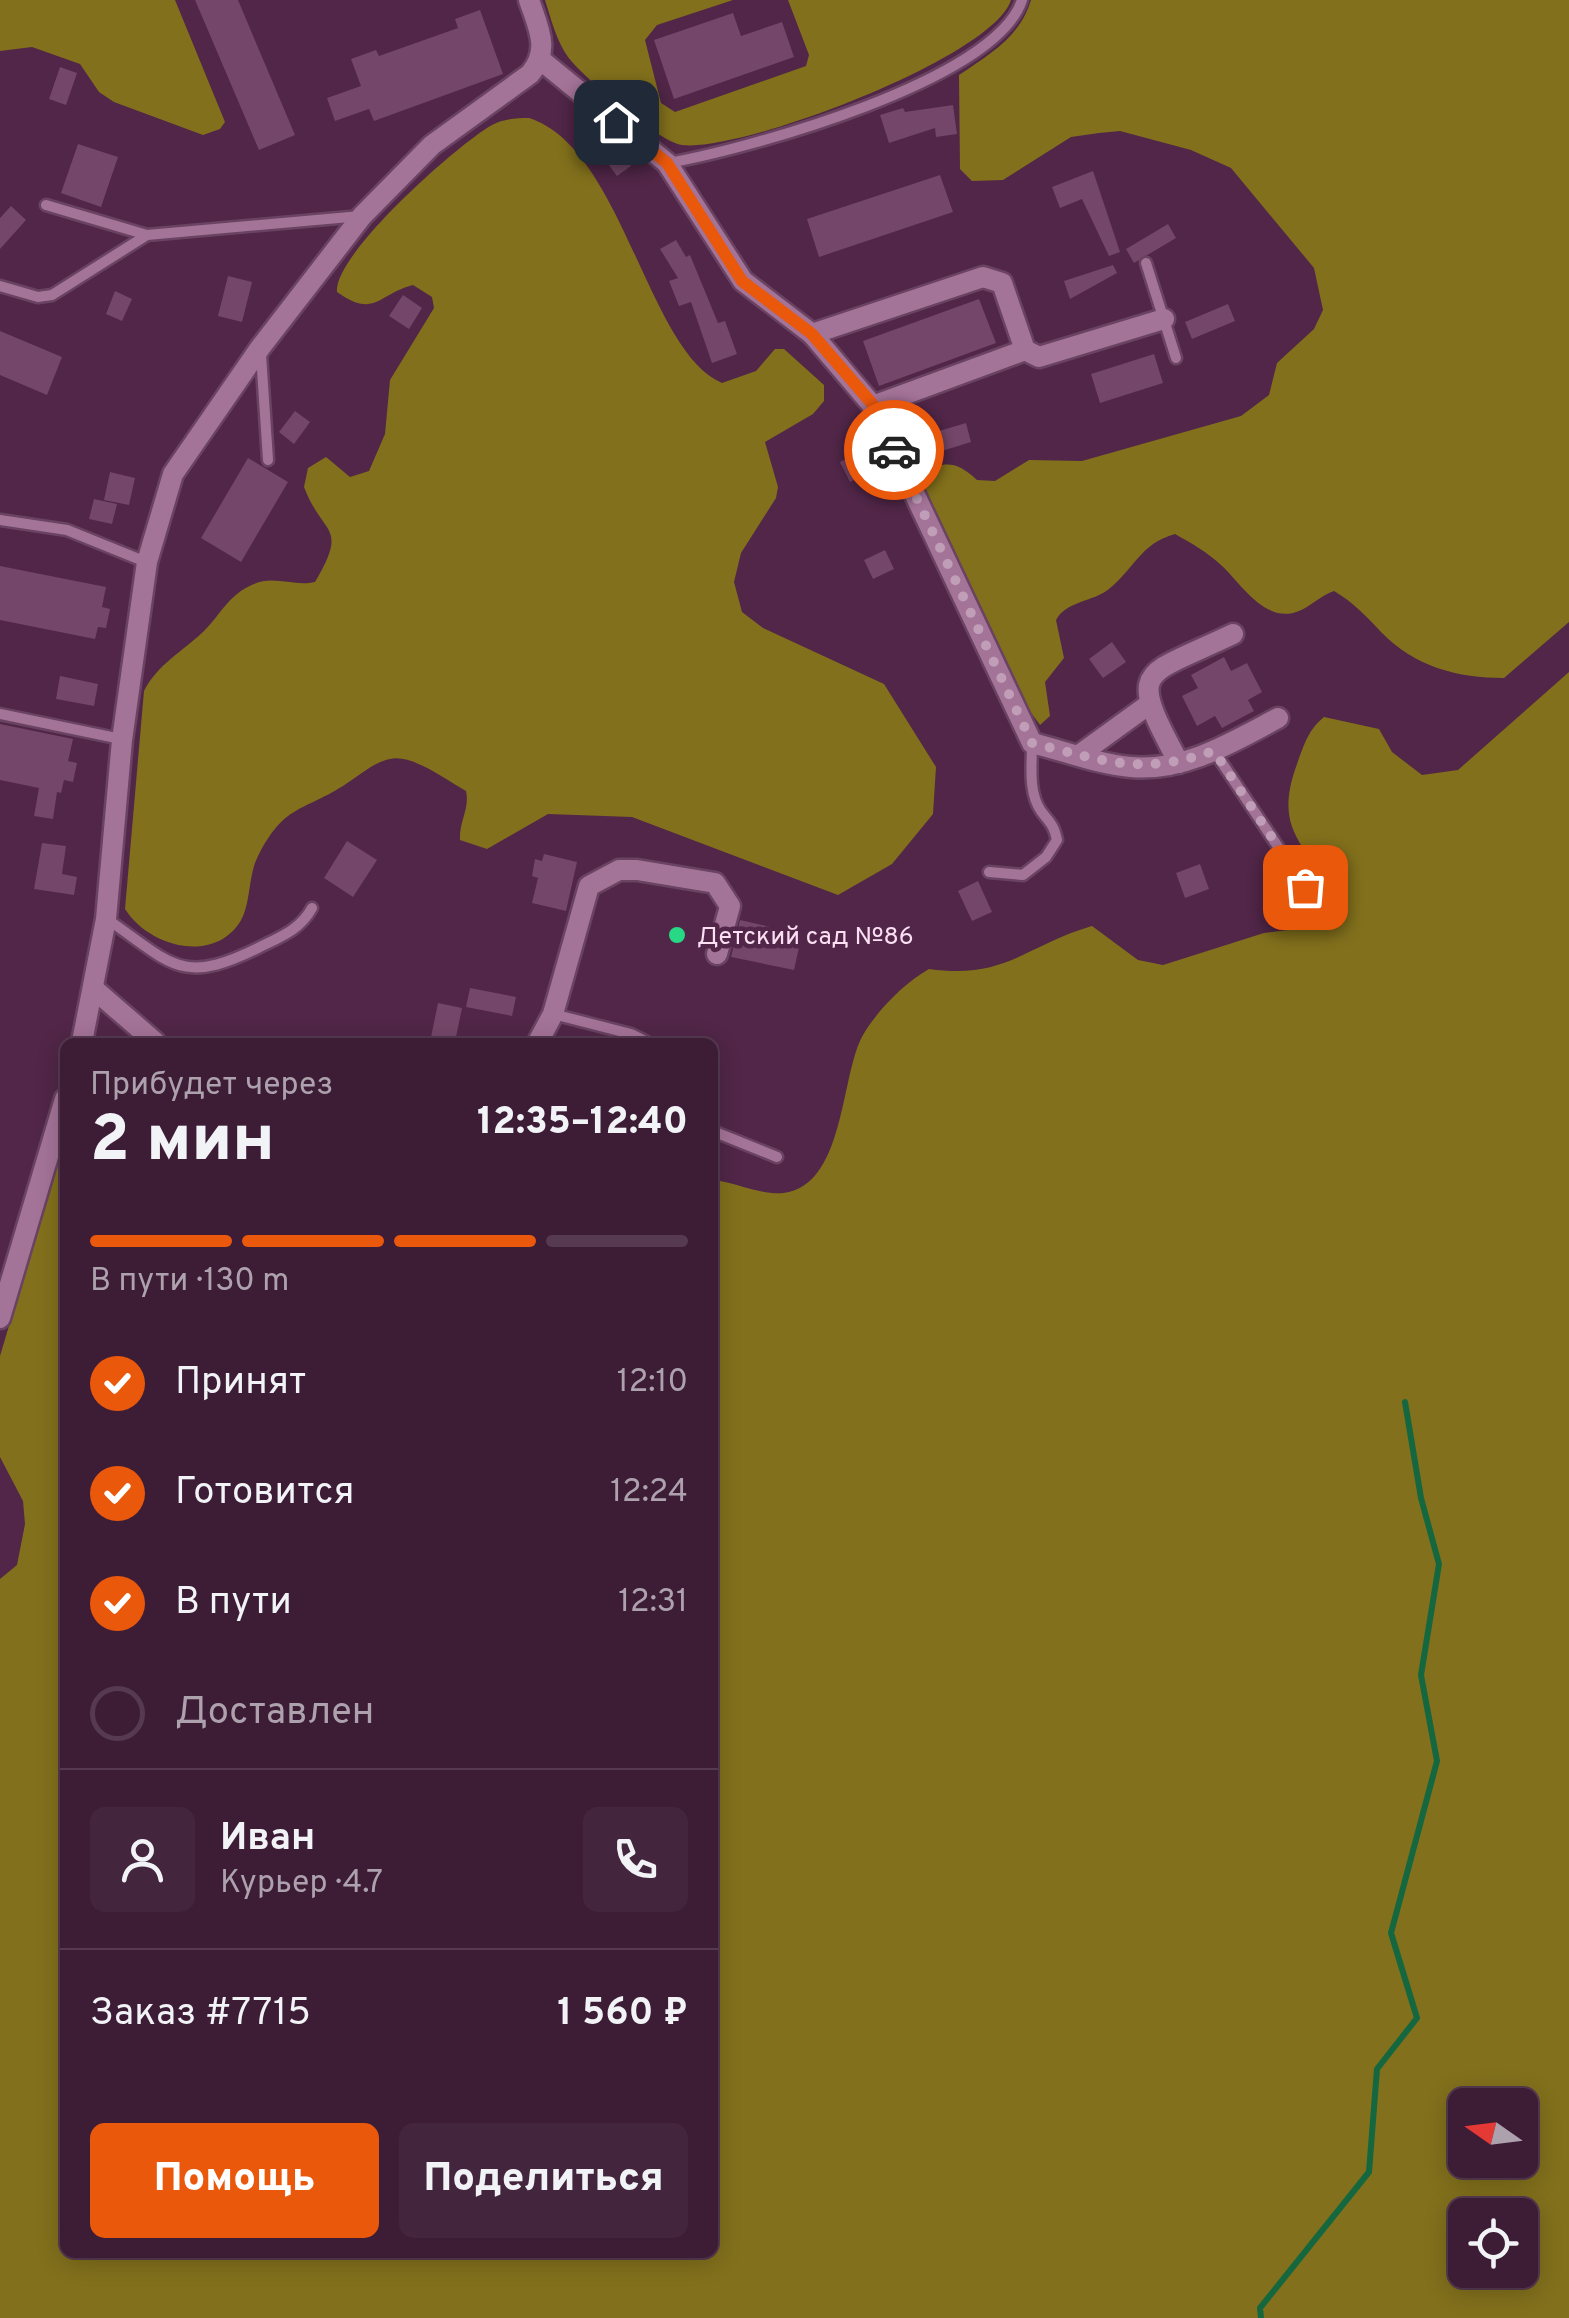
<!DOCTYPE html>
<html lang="ru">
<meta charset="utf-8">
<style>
:root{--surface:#3d1c36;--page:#44253e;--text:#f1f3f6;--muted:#ada1ad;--line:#563a51;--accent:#ea580c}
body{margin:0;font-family:Overpass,sans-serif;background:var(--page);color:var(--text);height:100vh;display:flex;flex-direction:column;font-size:38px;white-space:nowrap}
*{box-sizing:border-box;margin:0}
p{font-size:32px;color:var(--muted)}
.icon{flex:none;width:55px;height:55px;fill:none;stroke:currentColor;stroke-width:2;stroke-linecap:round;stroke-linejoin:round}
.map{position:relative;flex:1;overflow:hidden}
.drawer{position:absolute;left:60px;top:1038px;width:658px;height:1220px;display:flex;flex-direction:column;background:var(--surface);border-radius:15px;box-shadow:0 5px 25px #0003,0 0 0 2px var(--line)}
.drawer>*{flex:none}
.needle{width:65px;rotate:284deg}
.fabs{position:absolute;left:1448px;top:2088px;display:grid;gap:20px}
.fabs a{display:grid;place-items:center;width:90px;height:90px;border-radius:15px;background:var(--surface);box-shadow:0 5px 25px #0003,0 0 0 2px var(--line);font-size:50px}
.pin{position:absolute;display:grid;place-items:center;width:85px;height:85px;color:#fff;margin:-42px;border-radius:20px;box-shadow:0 5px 15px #0006}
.courier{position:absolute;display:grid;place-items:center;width:100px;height:100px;margin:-50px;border:8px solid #ea580c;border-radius:50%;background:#fff;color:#222;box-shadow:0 2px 12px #0007}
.overview em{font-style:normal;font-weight:800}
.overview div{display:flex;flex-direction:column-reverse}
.overview{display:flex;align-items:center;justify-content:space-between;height:170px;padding:0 30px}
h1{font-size:65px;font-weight:800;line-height:75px}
.bar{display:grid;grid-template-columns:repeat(4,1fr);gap:15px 10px;align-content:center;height:120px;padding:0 30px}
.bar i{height:12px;border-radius:8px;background:var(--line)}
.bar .on{background:var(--accent)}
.bar p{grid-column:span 4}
.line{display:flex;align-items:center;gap:25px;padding:0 30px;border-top:2px solid var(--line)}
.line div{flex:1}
.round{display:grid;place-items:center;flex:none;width:105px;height:105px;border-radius:15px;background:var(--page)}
ol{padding:0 30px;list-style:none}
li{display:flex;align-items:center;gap:30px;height:110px}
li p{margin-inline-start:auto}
li .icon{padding:10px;border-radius:50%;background:var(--accent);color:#fff;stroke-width:4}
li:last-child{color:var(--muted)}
li i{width:55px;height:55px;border:5px solid var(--line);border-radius:50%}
.action{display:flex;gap:20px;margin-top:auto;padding:20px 30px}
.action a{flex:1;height:115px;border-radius:15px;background:var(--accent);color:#fff;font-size:40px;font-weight:800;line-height:115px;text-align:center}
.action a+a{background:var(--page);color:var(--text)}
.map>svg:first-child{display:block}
</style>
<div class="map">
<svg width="1569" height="2318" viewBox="0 0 1569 2318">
<rect width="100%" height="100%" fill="#512648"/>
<g fill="#82701c" fill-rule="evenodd">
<path d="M0,0H175L225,122L220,129L203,135L114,102L99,92L80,64L32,47L0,51Z"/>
<path d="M545,0H733L657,25L645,40L661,103L675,112L806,66L809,55L788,0H1011C994,57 740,153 682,145C659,142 583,77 568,57C556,40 551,19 545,0Z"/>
<path d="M1031,0H1569V622L1504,678C1458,678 1415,667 1381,632C1365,615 1354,603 1334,591C1320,596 1311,606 1299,611C1265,625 1241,583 1221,565C1207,552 1191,543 1175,534C1141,543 1134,569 1109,589C1093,602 1066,601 1056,620L1064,658L1045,682L1050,716L1040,725L1029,710L922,490V470C948,462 956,461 977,480L995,481L1029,460L1082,461L1241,416L1269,395L1277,363L1314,329L1323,310L1314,268L1231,168L1191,150L1120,131L1099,133L1071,137L1003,180L972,181L960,169L959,75C990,54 1020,37 1031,0Z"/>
<path d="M529,118C623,148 647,351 722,383L756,371L775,349H784L824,385V401L813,414L765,442L778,487L776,498L741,553L734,582L742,612L763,628L884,684L936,767L933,814L892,864L838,895L632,817L548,814L487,849L460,840C459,821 470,809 466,791C446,780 413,754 390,759C374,762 357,777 343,786C301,812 284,805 258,856C248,875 251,905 240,922C213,964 149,947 125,909L144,691C157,665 183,651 204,631C221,614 229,594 254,584C274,575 294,587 315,582C349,524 323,537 304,487L308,468L326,457L350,477L369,471L385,434L390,380L434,308L432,297L413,285C378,294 375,319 337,292C333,255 458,144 492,125C503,119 517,118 529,118Z"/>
<path d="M1569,672V2318H0V1579L17,1565L25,1524L23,1501L0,1457V1356L65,1138V2252H712L713,1180C736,1182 766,1198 789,1192C845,1179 841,1073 863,1035C877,1011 904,983 929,969C1006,980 1026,945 1092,926L1138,960L1163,965L1264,933L1312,927L1330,909L1334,892C1301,842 1274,827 1297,764C1304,745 1308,730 1324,717L1379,729L1392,752L1422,775L1458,770ZM1465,2105H1520V2160H1465ZM1465,2215H1520V2270H1465Z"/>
</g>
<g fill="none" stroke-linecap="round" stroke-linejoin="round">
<path stroke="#15673f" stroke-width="6" d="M1261,2318L1260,2308L1369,2172L1377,2069L1417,2018L1391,1933L1437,1761L1421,1675L1439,1564L1421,1498L1405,1402"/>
</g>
<g fill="#744669">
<path d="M195,0H238L295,135L259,150Z"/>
<path d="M480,10L503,74L374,121L369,109L335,121L327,98L361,86L351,59L376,50L379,56L458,28L455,19Z"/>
<path d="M733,13L741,36L782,22L794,57L674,99L654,40Z"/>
<path d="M60,67L77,73L66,105L49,99Z"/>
<path d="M953,105L957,134L936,137L935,128L889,143L880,115L903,108L905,112Z"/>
<path d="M614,142L631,166L617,176L600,153Z"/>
<path d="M78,144L118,157L101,207L61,193Z"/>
<path d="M1093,171L1120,252L1109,256L1082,199L1060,208L1052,187Z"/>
<path d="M940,175L953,212L819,257L807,219Z"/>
<path d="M11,206L26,220L0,249V218Z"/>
<path d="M1168,224L1176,238L1134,263L1126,249Z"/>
<path d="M676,240L686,257L690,255L718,323L725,321L737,354L712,363L691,302L679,306L669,281L678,278L660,249Z"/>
<path d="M1113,265L1117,273L1070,299L1064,281Z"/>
<path d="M228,276L252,282L242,322L218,316Z"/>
<path d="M115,291L132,299L122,321L106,314Z"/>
<path d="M403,295L422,308L409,329L389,316Z"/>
<path d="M979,299L996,343L879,386L863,341Z"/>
<path d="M1228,304L1235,321L1192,339L1185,322Z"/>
<path d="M0,331L62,357L47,395L0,375Z"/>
<path d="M1154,354L1163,383L1100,403L1091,374Z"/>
<path d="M295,411L310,422L294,444L279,432Z"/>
<path d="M966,423L971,442L913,460L905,441Z"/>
<path d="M868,448L878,468L850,482L840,462Z"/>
<path d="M248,458L288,482L241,562L201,538Z"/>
<path d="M110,472L135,478L129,505L104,500Z"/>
<path d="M94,499L117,504L112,524L89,519Z"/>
<path d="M885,550L894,569L873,579L864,560Z"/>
<path d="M0,566L106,587L102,607L110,609L106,628L98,627L95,639L0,620Z"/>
<path d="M1112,642L1126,662L1103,678L1089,659Z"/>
<path d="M1224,657L1231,671L1247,663L1262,692L1248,700L1254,711L1222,728L1215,716L1197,726L1182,696L1198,688L1191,675Z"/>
<path d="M60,676L98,684L94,706L56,699Z"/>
<path d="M0,724L73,739L68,761L77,763L73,782L64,780L61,793L57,792L53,819L34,816L39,788L0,780Z"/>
<path d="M347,841L377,860L353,897L324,878Z"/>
<path d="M42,843L66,846L62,874L77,877L74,895L34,889Z"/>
<path d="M544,854L577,862L566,911L532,903L538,878L532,876L535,859L542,861Z"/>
<path d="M1200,864L1209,889L1185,898L1176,873Z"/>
<path d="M978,881L992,912L972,921L958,891Z"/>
<path d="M740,920L802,934L794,970L731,957Z"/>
<path d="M470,988L516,997L512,1016L466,1007Z"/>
<path d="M438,1003L462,1008L455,1042H430Z"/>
</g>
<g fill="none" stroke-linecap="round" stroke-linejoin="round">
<g stroke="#694361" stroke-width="15">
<g id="service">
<path d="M668,163C748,149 996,81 1022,0"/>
<path d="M46,205L147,235L361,216"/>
<path d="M1146,263L1176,358"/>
<path d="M0,286L38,297L52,295L147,235"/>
<path d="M261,354L268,460"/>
<path d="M0,520L67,530L146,562"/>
<path d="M0,714L121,739"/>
<path d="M1214,751L1305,887"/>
<path d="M989,872L1023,875L1046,857L1057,840C1054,825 1050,823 1041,811C1028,792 1032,765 1032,743"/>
<path d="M107,919C172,964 181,986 258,948C280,937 300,930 312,908"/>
<path d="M553,1014L631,1034L647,1042"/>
<path d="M712,1125L715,1132L777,1157"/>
</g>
</g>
<g stroke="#694361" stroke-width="25">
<g id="minor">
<path d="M542,61L667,163L743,281L812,334"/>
<path d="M1025,350L873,406L812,334L983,277L1002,283L1025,350L1039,357L1164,319"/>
<path d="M873,406L1032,743C1064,751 1098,764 1131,767C1184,772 1233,742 1278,718"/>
<path d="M1079,755L1148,705"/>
<path d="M1179,763C1126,665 1141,678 1233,634"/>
<path d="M95,990L155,1042"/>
<path d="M82,1042L106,919L122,740L147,562L173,474L260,348L362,216L432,145L530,74C551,50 538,27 529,0"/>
<path d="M538,1042L553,1014L589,886L619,870H637L715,883L730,906L717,954"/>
<path d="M0,1318L65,1099"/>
</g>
</g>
<use href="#service" stroke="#a47398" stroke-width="10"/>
<use href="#minor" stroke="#a47398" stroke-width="20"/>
</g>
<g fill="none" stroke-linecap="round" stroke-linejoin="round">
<path stroke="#c09eb7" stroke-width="10" stroke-dasharray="0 18" d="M894,450L1032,743C1105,761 1139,776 1214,751L1305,887"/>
<path stroke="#ea580c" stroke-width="12" d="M616,122L667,163L742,281L812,334L874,406L894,450"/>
</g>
<circle fill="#27d885" stroke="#512648" stroke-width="4" cx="677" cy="935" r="10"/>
<g text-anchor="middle" stroke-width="9" stroke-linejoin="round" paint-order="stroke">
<g font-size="25" fill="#fbdff3" stroke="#512648" text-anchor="start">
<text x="697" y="944">Детский сад №86</text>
</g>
</g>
</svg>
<div class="fabs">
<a><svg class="needle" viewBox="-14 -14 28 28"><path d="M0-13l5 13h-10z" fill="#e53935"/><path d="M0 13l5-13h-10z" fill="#ada1ad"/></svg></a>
<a><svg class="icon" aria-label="locate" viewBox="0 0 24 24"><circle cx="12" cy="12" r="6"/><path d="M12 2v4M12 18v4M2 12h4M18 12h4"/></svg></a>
</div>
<div class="pin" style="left:1305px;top:887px;background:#ea580c"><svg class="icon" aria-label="bag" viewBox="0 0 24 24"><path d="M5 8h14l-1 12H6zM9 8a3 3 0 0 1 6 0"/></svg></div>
<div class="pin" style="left:616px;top:122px;background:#1f2937"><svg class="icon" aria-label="home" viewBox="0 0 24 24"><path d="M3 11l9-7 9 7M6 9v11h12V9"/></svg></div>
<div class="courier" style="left:894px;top:450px"><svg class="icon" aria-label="car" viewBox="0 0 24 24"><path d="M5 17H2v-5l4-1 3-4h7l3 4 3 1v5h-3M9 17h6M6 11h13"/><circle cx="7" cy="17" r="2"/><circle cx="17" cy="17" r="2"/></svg></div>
<section class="drawer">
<div class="overview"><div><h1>2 мин</h1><p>Прибудет через</p></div><em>12:35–12:40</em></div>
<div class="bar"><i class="on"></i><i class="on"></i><i class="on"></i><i></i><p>В пути · 130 m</p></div>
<ol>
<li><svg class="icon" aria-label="check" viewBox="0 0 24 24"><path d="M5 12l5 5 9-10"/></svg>Принят<p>12:10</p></li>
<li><svg class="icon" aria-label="check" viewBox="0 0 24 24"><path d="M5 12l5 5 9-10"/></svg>Готовится<p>12:24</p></li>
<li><svg class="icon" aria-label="check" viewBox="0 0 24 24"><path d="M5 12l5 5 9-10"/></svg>В пути<p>12:31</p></li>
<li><i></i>Доставлен</li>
</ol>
<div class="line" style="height:180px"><a class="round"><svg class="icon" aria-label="person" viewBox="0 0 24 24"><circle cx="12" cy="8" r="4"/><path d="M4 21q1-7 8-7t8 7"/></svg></a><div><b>Иван</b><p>Курьер · 4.7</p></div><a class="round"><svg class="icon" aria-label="phone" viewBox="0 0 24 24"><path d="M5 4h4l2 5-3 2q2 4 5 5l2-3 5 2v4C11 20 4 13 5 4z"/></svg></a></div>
<div class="line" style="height:130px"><div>Заказ #7715</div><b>1 560 ₽</b></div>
<div class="action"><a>Помощь</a><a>Поделиться</a></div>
</section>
</div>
